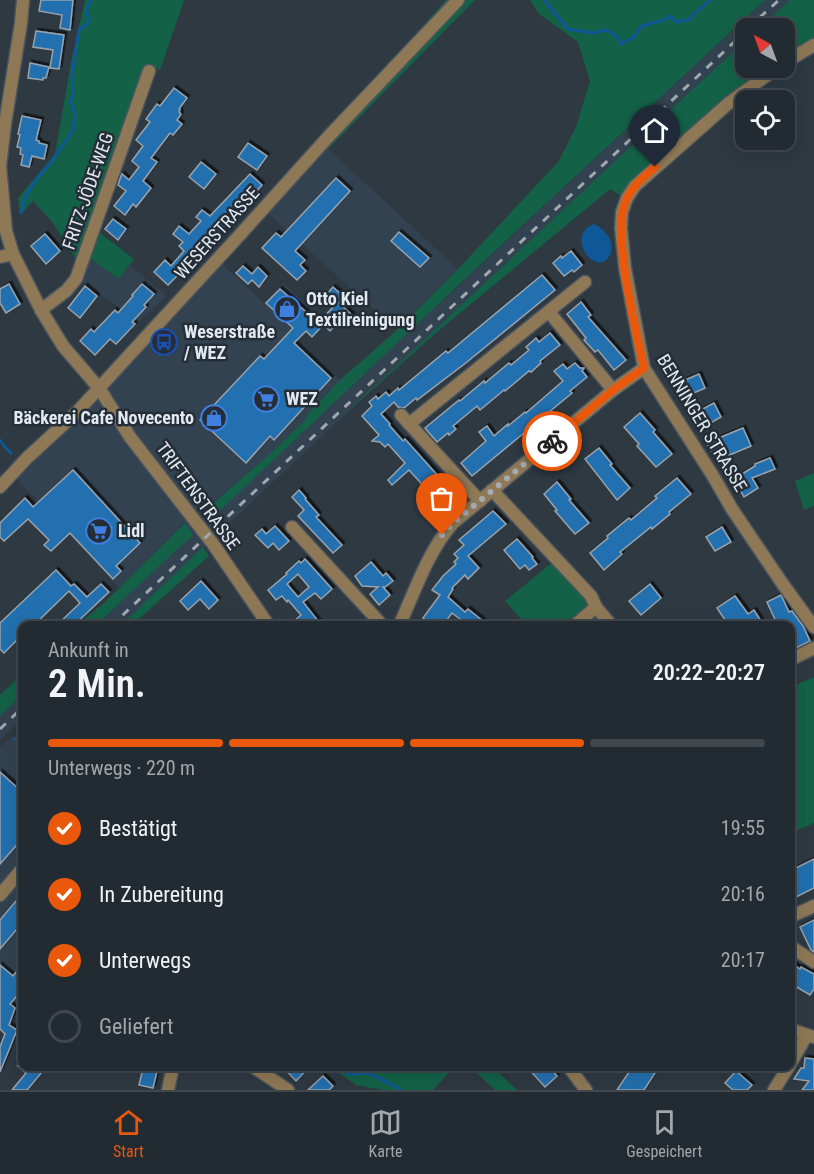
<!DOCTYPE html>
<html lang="de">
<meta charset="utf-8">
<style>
:root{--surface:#232b32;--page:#2b333a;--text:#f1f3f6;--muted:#a3a7ac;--line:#40474d;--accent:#ea580c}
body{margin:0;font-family:"Roboto Condensed",sans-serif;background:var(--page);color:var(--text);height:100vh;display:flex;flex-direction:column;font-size:22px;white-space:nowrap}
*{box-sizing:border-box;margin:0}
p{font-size:20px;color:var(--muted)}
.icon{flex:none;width:33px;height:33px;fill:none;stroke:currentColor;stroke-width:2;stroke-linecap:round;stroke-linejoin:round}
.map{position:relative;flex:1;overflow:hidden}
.sheet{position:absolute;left:18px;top:621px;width:777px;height:450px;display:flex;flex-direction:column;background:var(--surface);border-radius:12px;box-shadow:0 6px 24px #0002,0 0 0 2px var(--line)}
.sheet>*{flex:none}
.needle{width:39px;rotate:319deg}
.controls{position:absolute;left:735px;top:18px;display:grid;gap:12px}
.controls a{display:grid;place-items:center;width:60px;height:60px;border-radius:12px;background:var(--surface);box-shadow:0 6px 24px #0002,0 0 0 2px var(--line);font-size:30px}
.pin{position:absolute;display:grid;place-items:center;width:51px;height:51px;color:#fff;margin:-62px -26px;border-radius:50% 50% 50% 0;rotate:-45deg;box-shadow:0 0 6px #0007}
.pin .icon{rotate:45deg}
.courier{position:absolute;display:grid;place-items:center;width:60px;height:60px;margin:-30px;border:4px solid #ea580c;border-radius:50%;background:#fff;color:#222;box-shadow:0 2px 8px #0007}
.head em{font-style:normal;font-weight:600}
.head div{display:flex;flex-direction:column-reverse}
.head{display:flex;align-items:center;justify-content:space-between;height:102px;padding:0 30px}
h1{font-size:39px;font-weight:600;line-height:45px}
.bar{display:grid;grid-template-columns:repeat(4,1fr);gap:9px 6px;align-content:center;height:72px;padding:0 30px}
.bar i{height:8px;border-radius:4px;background:var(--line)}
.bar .active{background:var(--accent)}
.bar p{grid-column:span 4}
ol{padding:0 30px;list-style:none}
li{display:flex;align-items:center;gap:18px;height:66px}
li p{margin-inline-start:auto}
li .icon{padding:6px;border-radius:50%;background:var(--accent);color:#fff;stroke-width:4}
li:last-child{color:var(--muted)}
li i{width:33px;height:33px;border:3px solid var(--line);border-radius:50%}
.tab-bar{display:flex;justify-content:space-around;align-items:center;height:84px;border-top:2px solid var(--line);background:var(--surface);font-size:16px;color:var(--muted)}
.tab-bar a{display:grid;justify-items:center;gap:3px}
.tab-bar .active{color:var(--accent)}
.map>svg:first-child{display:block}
</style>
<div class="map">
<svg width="814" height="1090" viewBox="0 0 814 1090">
<defs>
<filter id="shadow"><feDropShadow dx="2.5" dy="-2.5" stdDeviation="0" flood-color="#0009"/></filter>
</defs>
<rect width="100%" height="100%" fill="#2f3942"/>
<g fill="#334250">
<path d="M765,0H790L759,28H746L745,41L597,178L121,625H96L193,535L184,523L119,588L17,479L103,392L221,263L264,303L283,283L310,308L288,332L340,380L307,415L306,419L282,443L208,507L212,516Z"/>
<path d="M313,148L328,149L458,269L397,330L261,207Z"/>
<path d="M81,252L118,279L129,265L167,296L136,324L112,302L73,276Z"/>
<path d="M22,695V719L0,740V716Z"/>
<path d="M13,736L22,743V1000L17,1006L0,992V747Z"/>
</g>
<g fill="#136248">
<path d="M85,0H184L160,70L154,67L96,230L134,259L118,279L82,252L78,262L53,223L33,201L20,215L18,198L55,154L71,62Z"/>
<path d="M446,0H475L328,149L313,148Z"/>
<path d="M530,0H765L465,279L213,517L208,508L282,443L306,419L307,415L340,380L397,330L458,269L559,161L576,127L590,81L578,42L539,14Z"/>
<path d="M790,0H814V47L785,66L784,28H759Z"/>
<path d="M745,41L746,68H783L757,85L657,170L629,201L610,189L437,332L334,424L597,178Z"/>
<path d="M814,473V506L804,510L795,481Z"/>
<path d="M185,523L193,535L96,625H77L104,603Z"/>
<path d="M203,547L209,556L132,625H121Z"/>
<path d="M553,562L586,599L587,605L584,612L567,625L527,626L505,601Z"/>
<path d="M22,674V695L0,716V695Z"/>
<path d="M814,677V823L791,833V687Z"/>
<path d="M331,1067L454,1066V1067L433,1090H383L356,1085Z"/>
<path d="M470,1067H492L517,1090H495Z"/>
</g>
<path fill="#0f5898" d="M594,224C606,229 619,247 607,259C593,274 565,235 594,224Z"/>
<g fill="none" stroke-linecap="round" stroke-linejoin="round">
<g stroke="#0f5898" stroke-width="3">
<path d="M544,0L568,29L593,33L607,30L616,36L621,44L634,37L641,26L664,20L670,16L676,22L688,20L710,0"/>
<path d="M21,213L26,195L36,180L52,161L73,130C72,124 75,122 75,117C75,111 72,106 70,100L73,98L72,74L79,30L87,24L89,18L86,10L91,0"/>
<path d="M0,440L4,446L11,453"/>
<path d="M15,739L22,747"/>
<path d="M342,1066L346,1073C355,1077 357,1072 365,1073C372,1073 394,1086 401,1090"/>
</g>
</g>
<g fill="#2170af" stroke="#98a3ae" stroke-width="1.5" fill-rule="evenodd" filter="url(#shadow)">
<path d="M41,0H73L70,30L60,28L62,15L39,11Z"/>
<path d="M36,31L64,35L59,69L50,68L53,50L33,47Z"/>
<path d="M30,63L49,67L46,78H43V80L28,78Z"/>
<path d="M174,88L187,98L179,109L180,110L179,112L181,114L177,120L182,124L173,135L170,133L151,158L157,162L143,181L151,188L136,207L133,204L125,215L114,206L126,191L118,185L121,176L122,174L129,180L139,167L132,161L143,146L136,140L150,122L146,119L157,104L160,106Z"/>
<path d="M22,116L41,120L36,140L39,141V143L47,145L44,159L32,156L29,167L21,165L23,155L20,154L21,148L17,147L20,135L18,134Z"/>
<path d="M248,143L267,156L257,170L238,157Z"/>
<path d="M201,162L216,174L204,189L189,177Z"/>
<path d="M250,174L262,185L216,235L213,239L215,241L210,247L190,267L188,265L168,285L154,272L165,260L171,266L184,251L179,246L183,242L173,234L179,226L189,234L201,221L196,217L202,210L210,216Z"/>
<path d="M336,178L350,191L295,251L305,260L300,265L306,271L297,280L262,248L276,233L281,237Z"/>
<path d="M113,219L126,229L118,240L105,229Z"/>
<path d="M399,232L429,258L420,267L391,241Z"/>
<path d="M45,234L60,251L46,264L31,246Z"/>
<path d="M571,251L582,265L574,272L572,270L564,276L553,263L561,256L562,258Z"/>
<path d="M243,266L252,274L258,267L267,276L259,287L252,280L248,284L236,273Z"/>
<path d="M542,275L555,290L467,362L417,400L416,398L404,408L398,407L394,402L381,414L390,424L389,425L403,441L405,439L457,497L454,500V504H450L446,507L432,492L430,493L409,470L392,485L388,480L405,463L388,444L385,447L380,442L372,441L379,435L362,416L372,406L369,402L376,396L378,399L386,392L389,396L398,388L399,390L446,351L448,353Z"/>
<path d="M9,284L20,304L6,313L0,303V289Z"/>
<path d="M142,284L154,294L144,305L146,307L132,322L135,324L116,344L110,339L95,355L80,341L91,329L94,332L115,310L118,313L133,296L132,295Z"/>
<path d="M85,286L97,296L80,318L68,308Z"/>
<path d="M333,287L344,297L339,303L352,315L346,321L344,319L336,327L335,325L330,331L320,321L335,305L325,296Z"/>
<path d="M280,289L322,326L312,337L306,331L294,343L331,378L274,440L270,436L246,463L200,420L260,356L264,359L293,328L266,303Z"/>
<path d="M581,302L591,315L588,317L626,360L614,370L598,350L595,352L584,340L586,338L567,314Z"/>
<path d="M550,333L560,345L540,361L541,363L531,372L529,371L505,391L504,390L480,410L477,406L453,426L456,429L449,435L448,433L437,442L425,428L459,400L460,401L484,381L485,383L509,363L511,365L529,350L526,347L536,338L539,342Z"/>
<path d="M575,363L580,368H584L582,371L587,377L570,391L572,393L472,476L461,463L486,441L479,432L487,426L494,436L508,424V426L525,412L526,413L563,381L554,371L563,364L567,369Z"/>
<path d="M699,374L705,388L689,395L683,381Z"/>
<path d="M714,403L721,417L707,425L699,411Z"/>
<path d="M640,413L655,430L653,432L672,454L656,467L637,446L639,444L624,427Z"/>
<path d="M743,428L751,446L727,456L724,450L715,456L708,445L719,438Z"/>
<path d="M599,448L612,464L610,465L630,488L617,500L585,459Z"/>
<path d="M770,458L775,469L752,478L758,488L744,497L734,479L755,466V464Z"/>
<path d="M73,470L140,543L116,566L121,571L113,579L70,533L51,551L44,545L49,540L28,519L4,541L0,537V523L25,498L33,507Z"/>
<path d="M677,478L691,494L669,512L670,514L652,529L651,527L620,552L622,554L604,570L590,553L608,538L607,536L629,518L631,520L657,498L655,496Z"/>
<path d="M557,482L571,499L569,500L589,523L575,534L555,511L557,510L544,494Z"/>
<path d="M299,490L306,498L305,499L319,515L316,517L342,545L333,553L298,516L304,510L292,497Z"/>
<path d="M493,511L506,524L468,556L479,568L468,579L465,575L452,588L453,589L448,597L465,612L468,609L483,621L478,626H469L452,613L444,624L440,621L437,626H425L427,622L423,618L440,595L432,590L443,576L456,564L454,562L458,558L454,554L464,545L459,540Z"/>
<path d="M275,526L289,541L279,550L273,543L268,548L255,535L262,529L266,534Z"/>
<path d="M722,527L731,542L715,551L706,537Z"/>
<path d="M517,539L533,557L532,558L537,564L529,570L525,565L520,569L504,550Z"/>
<path d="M305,559L332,589L321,599L315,593L303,602L322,626H288L301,615L288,600L287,602L282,596L276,600L268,590L287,574L286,573L299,561L301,563ZM298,574L309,587L298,597L287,584Z"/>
<path d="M371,562L383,576L386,573L393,581L385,587H383L390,595L379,605L370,594L378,587L362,586L355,576Z"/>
<path d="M56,570L71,586L74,584L87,597L101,584L109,592L73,626H56L80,603L69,591L33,626H22V635L4,653L0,649V623Z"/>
<path d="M201,581L218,600L209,609L200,599L188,610L180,601Z"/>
<path d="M650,584L661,598L641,615L629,601Z"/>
<path d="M781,595L789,612L792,611L803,626L810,641L790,651V626H778L767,602Z"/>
<path d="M735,596L748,614L754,610L764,626H729L717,608Z"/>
<path d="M0,772L22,792V839L0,864Z"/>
<path d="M814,859V888L790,900V871Z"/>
<path d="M22,894V923L0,949V920Z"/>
<path d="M814,920V952L811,950L800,927Z"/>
<path d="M790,962L800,969L801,967L814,974V989L810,995L790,983Z"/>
<path d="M0,965L13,976L22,965V990L10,1004L15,1008L9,1025L17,1030L0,1072V1047L5,1034L0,1029Z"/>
<path d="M805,1058L814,1059V1090H802L809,1081L794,1079L801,1068H804Z"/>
<path d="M18,1066H36L42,1072L27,1090H12L26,1073Z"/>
<path d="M282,1066H310L296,1081Z"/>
<path d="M526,1066H548L557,1076L545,1087Z"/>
<path d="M633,1066H646L655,1073L644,1090H617Z"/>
<path d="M143,1068L157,1071L153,1088L139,1085Z"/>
<path d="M736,1071L752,1085L747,1090H733L725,1083Z"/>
<path d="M323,1076L333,1086L329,1090H308Z"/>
</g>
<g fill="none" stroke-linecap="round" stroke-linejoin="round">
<g stroke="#4c555e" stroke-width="15">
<g id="minor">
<path d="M23,0L21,23L5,124L0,166L6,231L13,254L41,310L63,346L99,388L130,437L213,544L269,626"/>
<path d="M784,63L814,45"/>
<path d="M777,68L730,102L635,186L627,198L622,212L621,228L625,268L644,368L713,476L732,509L782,583L814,627"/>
<path d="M0,257L13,254"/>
<path d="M41,310L66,291L76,279L149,71"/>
<path d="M549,312L613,390"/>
<path d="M401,415L480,501"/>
<path d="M409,424L585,282"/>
<path d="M0,487L27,458L77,412L237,238L329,136L458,0"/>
<path d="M492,490L591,596L596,607L612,626"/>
<path d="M292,527L383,626"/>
<path d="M399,626C415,591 428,551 453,523L613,390L644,368"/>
<path d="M574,626L596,607"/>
<path d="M790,660L814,648"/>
<path d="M0,895L22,869"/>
<path d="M790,917L814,906"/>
<path d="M790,946L814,962"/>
<path d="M790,1029L813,1037"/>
<path d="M790,1064L807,1035"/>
<path d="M252,1066L288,1090"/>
<path d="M568,1066L586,1090"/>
<path d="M168,1090L173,1066"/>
<path d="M774,1090L789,1066"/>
</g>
</g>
<use href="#minor" stroke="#8e7856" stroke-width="12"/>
<g stroke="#a1a9b0" stroke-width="3" stroke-dasharray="8 8" stroke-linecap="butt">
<path d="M748,28L779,0"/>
<path d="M111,626L746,31"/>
<path d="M0,729L22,708"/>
</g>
</g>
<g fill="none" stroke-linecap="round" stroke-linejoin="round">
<path stroke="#a4abb3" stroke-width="6" stroke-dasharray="0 10.8" d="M442,535L453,523L552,441"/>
<path stroke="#ea580c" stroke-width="8" d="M552,441L613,390L644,368C636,331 610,229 627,198C633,185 645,176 655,167"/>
</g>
<defs>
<g id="shop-ring" transform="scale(1.35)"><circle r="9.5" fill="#252e37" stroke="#3f7fe0" stroke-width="1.5"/><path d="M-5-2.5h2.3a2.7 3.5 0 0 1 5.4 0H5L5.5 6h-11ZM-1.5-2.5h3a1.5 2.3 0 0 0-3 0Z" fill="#3f7fe0"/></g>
<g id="bus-ring" transform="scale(1.35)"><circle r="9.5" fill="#252e37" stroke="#1a4fb4" stroke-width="1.5"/><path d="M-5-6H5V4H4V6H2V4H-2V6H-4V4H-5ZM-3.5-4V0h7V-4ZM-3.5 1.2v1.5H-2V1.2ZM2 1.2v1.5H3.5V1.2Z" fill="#1a4fb4"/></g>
<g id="supermarket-ring" transform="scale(1.35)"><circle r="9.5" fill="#252e37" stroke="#3f7fe0" stroke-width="1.5"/><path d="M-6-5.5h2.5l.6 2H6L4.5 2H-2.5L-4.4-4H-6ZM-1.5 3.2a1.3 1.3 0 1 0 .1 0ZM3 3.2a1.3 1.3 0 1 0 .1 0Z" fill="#3f7fe0"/></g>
</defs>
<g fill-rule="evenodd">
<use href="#shop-ring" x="287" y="309"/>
<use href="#bus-ring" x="164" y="342"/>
<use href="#supermarket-ring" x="266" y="399"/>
<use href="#shop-ring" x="214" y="418"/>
<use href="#supermarket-ring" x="99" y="531"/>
</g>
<g text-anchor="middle" stroke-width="5" stroke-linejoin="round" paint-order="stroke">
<g font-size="18" fill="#e3e9f0" stroke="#252e37">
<text transform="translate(88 191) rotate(-71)" y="6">FRITZ-JÖDE-WEG</text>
<text transform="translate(217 233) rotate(-48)" y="6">WESERSTRASSE</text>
<text transform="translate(702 423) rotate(59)" y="6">BENNINGER STRASSE</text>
<text transform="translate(198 496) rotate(54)" y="6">TRIFTENSTRASSE</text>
</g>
<g font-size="18" font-weight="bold" fill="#e3e9f0" stroke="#252e37" text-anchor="start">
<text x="306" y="305">Otto Kiel<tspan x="306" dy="21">Textilreinigung</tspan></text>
<text x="184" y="338">Weserstraße<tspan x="184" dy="21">/ WEZ</tspan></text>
<text x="286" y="405">WEZ</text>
<text x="194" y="424" text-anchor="end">Bäckerei Cafe Novecento</text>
<text x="118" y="537">Lidl</text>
</g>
</g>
</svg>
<div class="controls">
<a><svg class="needle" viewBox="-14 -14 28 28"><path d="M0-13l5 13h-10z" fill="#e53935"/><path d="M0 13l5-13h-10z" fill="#a3a7ac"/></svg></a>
<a><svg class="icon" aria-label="locate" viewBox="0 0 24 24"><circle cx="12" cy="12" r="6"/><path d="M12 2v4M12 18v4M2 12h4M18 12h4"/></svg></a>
</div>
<div class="pin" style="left:442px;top:535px;background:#ea580c"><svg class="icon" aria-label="bag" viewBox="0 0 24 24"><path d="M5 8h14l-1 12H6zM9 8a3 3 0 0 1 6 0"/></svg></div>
<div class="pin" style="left:655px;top:167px;background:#1f2937"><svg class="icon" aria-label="home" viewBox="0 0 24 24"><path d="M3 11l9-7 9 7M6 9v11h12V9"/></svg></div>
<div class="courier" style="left:552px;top:441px"><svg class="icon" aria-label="bike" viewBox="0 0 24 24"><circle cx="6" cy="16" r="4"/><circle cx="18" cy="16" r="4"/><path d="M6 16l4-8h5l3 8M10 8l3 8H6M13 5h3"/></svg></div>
<section class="sheet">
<div class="head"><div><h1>2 Min.</h1><p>Ankunft in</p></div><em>20:22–20:27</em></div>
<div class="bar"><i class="active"></i><i class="active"></i><i class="active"></i><i></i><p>Unterwegs · 220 m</p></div>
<ol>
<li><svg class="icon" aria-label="check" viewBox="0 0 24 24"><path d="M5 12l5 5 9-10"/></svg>Bestätigt<p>19:55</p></li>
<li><svg class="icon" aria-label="check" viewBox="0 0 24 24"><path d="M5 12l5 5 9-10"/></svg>In Zubereitung<p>20:16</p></li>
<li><svg class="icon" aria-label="check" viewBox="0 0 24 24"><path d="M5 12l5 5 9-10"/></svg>Unterwegs<p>20:17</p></li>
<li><i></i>Geliefert</li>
</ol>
</section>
</div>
<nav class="tab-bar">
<a class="active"><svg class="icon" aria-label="home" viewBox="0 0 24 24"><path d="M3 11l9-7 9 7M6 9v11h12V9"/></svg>Start</a>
<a><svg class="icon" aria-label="map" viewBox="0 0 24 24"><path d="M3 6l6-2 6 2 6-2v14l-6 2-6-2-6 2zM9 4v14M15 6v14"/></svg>Karte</a>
<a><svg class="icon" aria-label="saved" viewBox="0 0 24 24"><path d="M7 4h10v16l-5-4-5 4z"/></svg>Gespeichert</a>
</nav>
